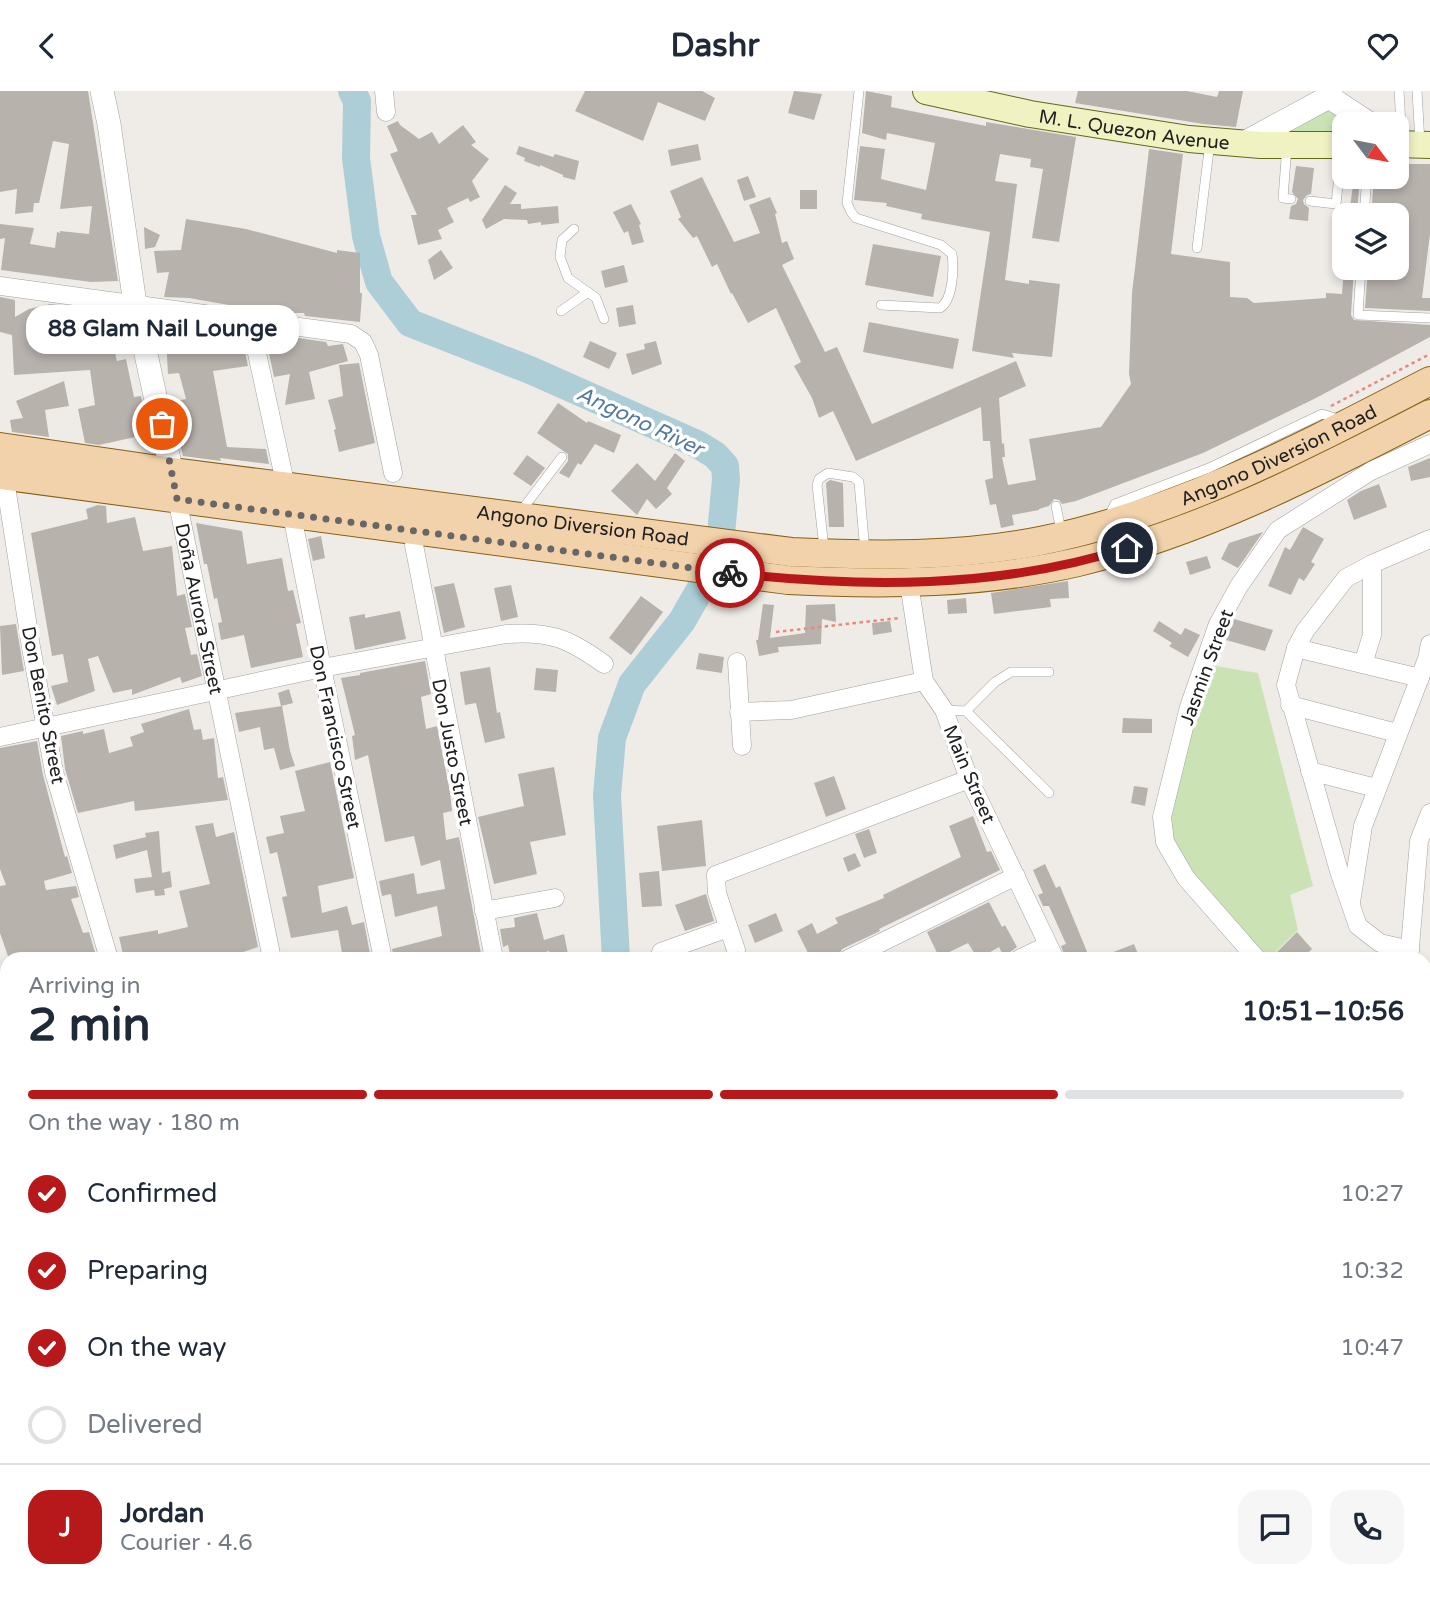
<!DOCTYPE html>
<meta charset="utf-8">
<style>
:root{--surface:#fff;--page:#f6f6f7;--text:#1f2937;--muted:#747a83;--line:#e0e1e3;--accent:#b7191a}
body{margin:0;font-family:"Varela Round",sans-serif;background:var(--page);color:var(--text);height:100vh;display:flex;flex-direction:column;font-size:26px;white-space:nowrap}
*{box-sizing:border-box;margin:0}
p{font-size:23px;color:var(--muted)}
.icon{flex:none;width:38px;height:38px;fill:none;stroke:currentColor;stroke-width:2;stroke-linecap:round;stroke-linejoin:round}
.map{position:relative;flex:1;overflow:hidden}
.drawer{position:absolute;left:0px;top:861px;width:1432px;height:653px;display:flex;flex-direction:column;background:var(--surface);border-radius:21px 21px 0 0;box-shadow:0 4px 10px #0003}
.drawer>*{flex:none}
.needle{width:46px;rotate:122deg}
.controls{position:absolute;left:1332px;top:21px;display:grid;gap:14px}
.controls a{display:grid;place-items:center;width:77px;height:77px;border-radius:14px;background:var(--surface);box-shadow:0 4px 10px #0003;font-size:35px}
.pin{position:absolute;display:grid;place-items:center;width:60px;height:60px;color:#fff;margin:-30px;border:4px solid #fff;border-radius:50%;box-shadow:0 2px 7px #0007}
.courier{position:absolute;display:grid;place-items:center;width:70px;height:70px;margin:-35px;border:5px solid #b7191a;border-radius:50%;background:#fff;color:#222;box-shadow:0 2px 9px #0007}
.bubble{position:absolute;height:49px;border-radius:21px;background:var(--surface);box-shadow:0 4px 10px #0003;font-size:23px;font-weight:700;line-height:49px;text-align:center}
.headline em{font-style:normal;font-weight:700}
.headline div{display:flex;flex-direction:column-reverse}
.headline{display:flex;align-items:center;justify-content:space-between;height:119px;padding:0 28px}
h1{font-size:46px;font-weight:700;line-height:52px}
.bar{display:grid;grid-template-columns:repeat(4,1fr);gap:10px 7px;align-content:center;height:84px;padding:0 28px}
.bar i{height:9px;border-radius:5px;background:var(--line)}
.bar .current{background:var(--accent)}
.bar p{grid-column:span 4}
.line{display:flex;align-items:center;gap:18px;padding:0 28px;border-top:2px solid var(--line)}
.line div{flex:1}
.round{display:grid;place-items:center;flex:none;width:74px;height:74px;border-radius:21px;background:var(--page)}
ol{padding:0 28px;list-style:none}
li{display:flex;align-items:center;gap:21px;height:77px}
li p{margin-inline-start:auto}
li .icon{padding:7px;border-radius:50%;background:var(--accent);color:#fff;stroke-width:4}
li:last-child{color:var(--muted)}
li i{width:38px;height:38px;border:4px solid var(--line);border-radius:50%}
header{display:flex;justify-content:space-between;align-items:center;height:91px;padding:0 28px;background:var(--surface);font-size:32px;font-weight:700}
.map>svg:first-child{display:block}
</style>
<header><svg class="icon" aria-label="back" viewBox="0 0 24 24"><path d="M15 5l-7 7 7 7"/></svg>Dashr<svg class="icon" aria-label="heart" viewBox="0 0 24 24"><path d="M12 20l-8-8c-3-5 5-10 8-4 3-6 11-1 8 4z"/></svg></header>
<div class="map">
<svg width="1430" height="1513" viewBox="0 0 1430 1513">
<rect width="100%" height="100%" fill="#efece7"/>
<g fill="#cbe3b4">
<path d="M1329,14L1357,33H1344V43L1282,40Z"/>
<path d="M1209,574L1258,582L1313,795L1290,804L1298,839L1268,868H1265L1190,783L1170,750L1168,726Z"/>
</g>
<g fill="none" stroke-linecap="round" stroke-linejoin="round">
<g stroke="#adced7" stroke-width="28">
<path d="M352,0L357,10L356,67L366,145L379,191L410,232L530,279L697,353L715,364L725,375L726,388L721,443L702,495L682,530L632,593L612,647L607,704L616,868"/>
<path d="M582,1513L587,1507"/>
</g>
</g>
<g fill="#b8b2ad">
<path d="M0,0H88L118,190L91,191L1,179L5,147L0,148V133L34,137L30,153L55,157L57,141L60,142V140L89,143L92,115L60,118L69,53L53,50L39,112H34L33,121L15,123L17,98L0,101Z"/>
<path d="M585,0H702L715,7L705,30L658,11L643,50L575,20Z"/>
<path d="M794,0L822,3L814,29L788,22Z"/>
<path d="M866,0L892,5L891,16L986,35V31L1076,46L1059,151L1032,147L1043,78L1030,76L1031,68L1000,63L995,90L1017,93L1005,189L1029,193V189L1060,193L1052,266L1012,262L1014,267L972,260L990,141L921,128L922,123L886,115L887,112L854,109L860,55L885,58L881,88L926,99L935,52L887,42L886,49L862,42Z"/>
<path d="M1078,0H1187L1217,6L1219,0H1243L1236,36L1203,33L1075,12Z"/>
<path d="M398,30L400,34L419,48L432,41L439,53L463,34L476,51L471,54L489,68L472,90L480,106L470,111L468,107L447,117L454,131L438,139L442,148L418,154L411,124H417L390,63L398,60L387,35Z"/>
<path d="M698,53L701,69L671,75L668,59Z"/>
<path d="M519,55L553,66L555,63L579,70L575,89L563,86V84L540,74V76L524,70L525,67L516,63Z"/>
<path d="M1149,58L1183,63L1171,163L1230,171V206L1247,207L1254,212L1326,207V202L1342,203L1344,177H1354L1351,224L1354,229L1430,234V246L1316,307L1203,362L1076,410L1062,413L1059,409L1054,408L1049,415L1039,418V419L1012,424L1014,434L1001,437L996,413L990,414L985,389L993,387L990,350H983L981,316L856,370L833,320L819,327L812,307L794,275L801,271L776,217L748,232L732,202L731,203L717,173L712,176L697,145L693,147L678,128L681,126L670,100L702,86L734,151L760,142L749,114L770,106L777,122L775,123L782,152L787,150L794,168L782,174L825,261L837,256L872,333L1016,270L1026,295L999,307L1002,353L1004,352L1005,366H1002L1003,371L1008,394L1036,389L1029,348L1101,336L1131,293L1129,283L1132,202Z"/>
<path d="M1396,73H1430V143L1422,207H1430V220L1365,217L1368,177H1396V124H1371L1374,86H1396Z"/>
<path d="M1296,75L1314,77L1311,103L1307,104L1303,109L1304,113L1309,117L1308,130L1289,128L1291,115L1296,113L1298,108L1292,101Z"/>
<path d="M748,85L756,106L744,110L737,89Z"/>
<path d="M1354,86H1360L1357,124H1349Z"/>
<path d="M505,94L517,102L510,113H521V118L558,115L559,132L541,134V131L528,133L527,129L504,128L486,138L482,129Z"/>
<rect x="800" y="99" width="17" height="19"/>
<path d="M631,113L641,133L639,134L644,151L632,154L628,140L624,142L613,121Z"/>
<path d="M186,128L246,138L337,162V159L360,162V202H362L360,231L305,225L304,222H285L246,217L189,207L164,206L169,181L157,182L154,160L181,159Z"/>
<path d="M144,136L160,144L155,156L145,158Z"/>
<path d="M873,153L941,165L933,206L865,194Z"/>
<path d="M441,159L453,177L434,189L428,169Z"/>
<path d="M624,174L628,191L605,197L601,180Z"/>
<path d="M0,206L15,209V226L29,218L50,213L58,214L62,231L105,221L117,270L126,268L134,306L141,305L149,343L99,354L85,352L78,318L95,314L90,279L14,284L12,244L0,241Z"/>
<path d="M633,214L636,233L619,236L616,217Z"/>
<path d="M162,230L188,232L187,240H204V253L242,247L248,275L213,280L227,356L266,358L269,373L220,367L221,370L183,365L171,311L186,308L179,282L168,283L166,249H162Z"/>
<path d="M869,231L959,248L953,278L863,261Z"/>
<path d="M292,246L326,251L328,255L343,253L348,270L309,281L315,308L285,314L290,283L274,286L266,248Z"/>
<path d="M590,250L617,262L609,278L583,266Z"/>
<path d="M656,250L662,273L632,284L626,263L645,258L644,253Z"/>
<path d="M359,272L375,352L339,361L334,339L336,338L328,309L343,305L339,274Z"/>
<path d="M64,290L69,315L45,319L49,346L12,341L10,329L23,327L16,310Z"/>
<path d="M558,312L587,332L588,330L621,344L614,362L595,353L581,374L578,372L569,387L559,382L568,370V363L537,342Z"/>
<path d="M675,362L685,370L667,397L672,403L656,418L647,408L637,424L611,400L637,372L655,390Z"/>
<path d="M527,364L545,377L531,395L513,383Z"/>
<path d="M1430,367V386L1411,390L1408,376Z"/>
<path d="M830,389L843,392L844,436H829L826,392Z"/>
<path d="M1379,393L1387,416L1354,429L1347,409L1361,400Z"/>
<path d="M98,414L106,415L107,432L135,426L143,460L172,455L177,505L185,503L192,536L185,537L191,564L197,563L202,585L182,592L180,586L132,604V598L113,602L98,565L88,568L95,600L57,614L51,595L68,591L63,563L52,565L31,442L88,428L86,418Z"/>
<path d="M196,432L242,440L247,473L282,467L288,500L293,499L301,532L296,533L303,566L251,577L244,544L221,549L218,532L222,531L217,507L214,508L207,473H204Z"/>
<path d="M1303,436L1324,448L1311,471L1315,473L1304,490L1299,487L1291,504L1268,495L1285,456L1290,459Z"/>
<path d="M1263,441L1238,477L1221,468L1229,452Z"/>
<path d="M321,445L325,467L313,470L308,448Z"/>
<path d="M1207,465L1211,477L1190,484L1186,471Z"/>
<path d="M1068,490L1069,507L1050,508L1051,516L994,523L991,502Z"/>
<path d="M454,492L465,536L444,542L434,496Z"/>
<path d="M511,494L518,526L501,530L494,497Z"/>
<path d="M641,505L663,521L631,564L609,547Z"/>
<path d="M966,507L967,522L948,523L947,509Z"/>
<path d="M763,513L774,514L770,547L805,542L806,514L835,513L836,531L822,528L821,553L778,556L779,561L759,565L756,549H758Z"/>
<path d="M400,520L406,548L355,559L349,526L365,523V527Z"/>
<path d="M1234,528L1273,539L1265,560L1226,549Z"/>
<path d="M890,530L892,541L873,544L872,532Z"/>
<path d="M1159,530L1181,544L1185,537L1200,544L1188,566L1169,555L1172,552L1153,540Z"/>
<path d="M16,533L24,580L2,584L0,535Z"/>
<path d="M699,562L724,566L722,582L696,578Z"/>
<path d="M425,570L431,603L421,606L426,638L437,635L450,701L452,720L443,722L446,749L459,746L482,868H470L469,865L465,866L464,864L446,868H394L392,858L442,845L437,815L395,826L391,803L382,805L379,790L414,782L417,803L445,798L440,769L421,775L414,745L385,751L368,664L355,669L352,645L355,644L341,587L360,584V582Z"/>
<path d="M490,576L497,622L500,621L505,647L485,652L476,612L465,614L460,581Z"/>
<path d="M536,577L558,579L556,601L534,599Z"/>
<path d="M289,598L293,612L281,615L278,602Z"/>
<path d="M282,615L290,660L295,675L280,679L274,657L264,659L260,636L239,641L235,622Z"/>
<path d="M189,618L194,639L201,638L203,649L214,647L218,687L223,686L228,709L135,720L134,710L78,722L65,678L61,645L83,640V643L104,638L109,662L133,655L130,646L144,641L141,633Z"/>
<path d="M1123,627L1152,628V642H1122Z"/>
<path d="M37,650L43,684L65,766L67,765L72,782L44,790L46,799L76,795L79,806L71,808L83,842L89,841L97,868H9L0,842V795L6,794L0,778V657Z"/>
<path d="M330,671L354,787L318,795L322,822L347,815L352,834L364,831L371,868H343L338,839L291,847L282,806L287,805L277,761L270,763L266,746L284,742L280,725L305,720L295,680Z"/>
<path d="M554,676L566,744L530,751L537,783L494,793L478,726L524,715L518,683Z"/>
<path d="M834,685L846,718L826,726L814,692Z"/>
<path d="M1134,695L1148,697L1145,715L1131,712Z"/>
<path d="M973,725L987,761L991,760L1000,779L879,838L880,840L842,858L837,868H811L797,840L812,832L817,843L838,832L835,827L884,807L883,804L961,766L949,735Z"/>
<path d="M702,729L706,775L662,780L657,735Z"/>
<path d="M213,732L216,746L234,741L258,856L222,868H124L119,846L158,839V843L188,836L179,800L210,793L195,735Z"/>
<path d="M869,738L877,762L864,767L855,743Z"/>
<path d="M159,740L162,782L170,780L172,796L164,798L165,804L155,805L154,799L136,802L134,788L152,786L147,759L116,768L113,754L146,746L145,742Z"/>
<path d="M855,762L861,775L848,781L843,767Z"/>
<path d="M1045,773L1056,797L1060,795L1090,868H1066L1061,855L1066,853L1049,815H1043L1038,804L1043,802L1033,779Z"/>
<path d="M659,780L662,815L642,816L639,782Z"/>
<path d="M706,803L714,830L685,840L675,814Z"/>
<path d="M989,811L1002,836L1005,834L1017,856L1010,861L1008,868H1005L999,856L978,868L968,852L939,866L927,841Z"/>
<path d="M537,822L544,849L564,843L569,868H551L549,860L520,868H511L508,854L503,856L500,838L515,836L514,827Z"/>
<path d="M776,822L783,840L755,852L748,834Z"/>
<path d="M1297,841L1312,858L1302,868H1270Z"/>
<path d="M1134,853L1140,868H1098V867Z"/>
</g>
<g fill="none" stroke-linecap="round" stroke-linejoin="round">
<g stroke="#a1a1a1" stroke-width="10">
<g id="service">
<path d="M859,0L847,112L851,121L856,127L941,154L952,163C954,178 953,209 940,217L881,214"/>
<path d="M1399,0L1402,51"/>
<path d="M1417,0L1420,52"/>
<path d="M1287,55L1283,107L1291,108"/>
<path d="M1310,110L1336,113L1342,55"/>
<path d="M1364,124L1367,86"/>
<path d="M574,138L562,149L560,166L568,187L596,207L604,228"/>
<path d="M1197,157L1210,51"/>
<path d="M1361,177L1358,224L1430,227"/>
<path d="M561,220L588,201"/>
<path d="M1056,415L1061,440"/>
<path d="M521,420L562,366"/>
<path d="M1108,427L1115,413L1209,377L1322,323L1341,329"/>
<path d="M824,457L817,394L819,388L828,382L853,386L859,391L865,461"/>
<path d="M945,619L966,620L1049,702"/>
<path d="M966,620L995,591L1011,581H1049"/>
</g>
</g>
<g stroke="#a1a1a1" stroke-width="19">
<g id="minor">
<path d="M384,0L386,21"/>
<path d="M0,195L351,243L363,251L369,264L393,382"/>
<path d="M250,230L286,396"/>
<path d="M3,376L31,556L54,681L109,868"/>
<path id="s1" d="M177,408L272,868"/>
<path d="M292,424L322,577L383,868"/>
<path d="M414,454L494,868"/>
<path d="M909,492L924,590L944,619L969,688L1055,868"/>
<path d="M1296,557L1420,587"/>
<path d="M737,571L742,655"/>
<path d="M1363,573L1372,544V473"/>
<path d="M1290,614L1397,642"/>
<path d="M739,621L791,619L924,590"/>
<path d="M0,646L322,577L506,543C550,540 568,547 604,573"/>
<path d="M1310,680L1376,697"/>
<path d="M1351,811L1363,735L1427,568L1430,553"/>
<path d="M484,820L555,807"/>
<path d="M736,859L717,802L716,784L969,688"/>
<path d="M1410,859L1380,852L1358,835L1339,780L1286,594L1296,557L1305,540L1346,487L1372,473L1430,448"/>
<path d="M661,861L728,837"/>
<path d="M848,868L1016,785"/>
<path d="M1019,868L1048,854"/>
<path d="M1257,868L1186,787L1165,751L1162,726L1189,616L1218,533L1239,495L1278,439L1371,380L1430,353"/>
<path d="M1409,868L1419,750L1430,722"/>
<path d="M1424,964H1430"/>
<path d="M1424,1398V1423"/>
<path d="M0,1437L7,1435"/>
<path d="M1424,1491H1430"/>
<path d="M258,1507L259,1513"/>
<path d="M349,1507L350,1513"/>
<path d="M864,1507L868,1513"/>
<path d="M477,1513L478,1507"/>
<path d="M811,1513L823,1507"/>
<path d="M976,1513L989,1507"/>
<path d="M1160,1513L1173,1507"/>
<path d="M1351,1513L1362,1507"/>
<path d="M1416,1513L1417,1507"/>
</g>
</g>
<g stroke="#a1a1a1" stroke-width="24">
<g id="tertiary">
<path d="M102,0L109,33L135,213L175,396"/>
<path d="M1329,6L1370,33"/>
<path d="M1242,53L1329,6L1331,0"/>
<path d="M0,1094L7,1119"/>
<path d="M108,1507L110,1513"/>
</g>
</g>
<g stroke="#626b13" stroke-width="28">
<g id="secondary">
<path id="s2" d="M926,0L1030,23L1189,48L1261,54H1344"/>
<path d="M1396,53L1430,54"/>
</g>
</g>
<g stroke="#896113" stroke-width="30">
<g id="primary">
<path id="s3" d="M0,356L173,381L791,461C874,465 959,466 1040,450C1180,422 1304,355 1430,290"/>
<path d="M0,384L788,489C885,494 984,493 1078,471C1202,441 1318,381 1430,323"/>
</g>
</g>
<g stroke="#e9897e" stroke-width="2.5" stroke-dasharray="3.5 3.5" stroke-linecap="butt">
<path d="M1331,315L1430,263"/>
<path d="M776,541L899,527"/>
</g>
<use href="#service" stroke="#fff" stroke-width="9"/>
<use href="#minor" stroke="#fff" stroke-width="18"/>
<use href="#tertiary" stroke="#fff" stroke-width="23"/>
<use href="#secondary" stroke="#f0f2c2" stroke-width="26"/>
<use href="#primary" stroke="#f1d2ab" stroke-width="28"/>
</g>
<g fill="none" stroke-linecap="round" stroke-linejoin="round">
<path stroke="#686766" stroke-width="7" stroke-dasharray="0 12.6" d="M162,333L177,408L730,482"/>
<path stroke="#b7191a" stroke-width="9" d="M730,482C861,497 1000,498 1127,457"/>
</g>
<g text-anchor="middle" stroke-width="7" stroke-linejoin="round" paint-order="stroke">
<g font-size="19" fill="#202020" stroke="#fff">
<text dy="7" stroke="none"><textPath href="#s2" startOffset="212">M. L. Quezon Avenue</textPath></text>
<text dy="7" stroke="none"><textPath href="#s3" startOffset="1302">Angono Diversion Road</textPath></text>
<text dy="7" stroke="none"><textPath href="#s3" startOffset="588">Angono Diversion Road</textPath></text>
<text dy="7" stroke="none"><textPath href="#s1" startOffset="112">Doña Aurora Street</textPath></text>
<text transform="translate(1206 576) rotate(-70)" y="7">Jasmin Street</text>
<text transform="translate(44 614) rotate(79)" y="7">Don Benito Street</text>
<text transform="translate(336 646) rotate(78)" y="7">Don Francisco Street</text>
<text transform="translate(453 661) rotate(79)" y="7">Don Justo Street</text>
<text transform="translate(970 683) rotate(67)" y="7">Main Street</text>
</g>
<g font-size="21" font-style="italic" fill="#54799d" stroke="#fff">
<text transform="translate(640 330) rotate(25)" y="7">Angono River</text>
</g>
</g>
</svg>
<div class="controls">
<a><svg class="needle" viewBox="-14 -14 28 28"><path d="M0-13l5 13h-10z" fill="#e53935"/><path d="M0 13l5-13h-10z" fill="#747a83"/></svg></a>
<a><svg class="icon" aria-label="layers" viewBox="0 0 24 24"><path d="M12 4l9 5-9 5-9-5zM3 14l9 5 9-5"/></svg></a>
</div>
<div class="pin" style="left:162px;top:333px;background:#ea580c"><svg class="icon" aria-label="bag" viewBox="0 0 24 24"><path d="M5 8h14l-1 12H6zM9 8a3 3 0 0 1 6 0"/></svg></div>
<div class="pin" style="left:1127px;top:457px;background:#1f2937"><svg class="icon" aria-label="home" viewBox="0 0 24 24"><path d="M3 11l9-7 9 7M6 9v11h12V9"/></svg></div>
<div class="courier" style="left:730px;top:482px"><svg class="icon" aria-label="bike" viewBox="0 0 24 24"><circle cx="6" cy="16" r="4"/><circle cx="18" cy="16" r="4"/><path d="M6 16l4-8h5l3 8M10 8l3 8H6M13 5h3"/></svg></div>
<div class="bubble" style="left:26px;top:214px;width:273px">88 Glam Nail Lounge</div>
<section class="drawer">
<div class="headline"><div><h1>2 min</h1><p>Arriving in</p></div><em>10:51–10:56</em></div>
<div class="bar"><i class="current"></i><i class="current"></i><i class="current"></i><i></i><p>On the way · 180 m</p></div>
<ol>
<li><svg class="icon" aria-label="check" viewBox="0 0 24 24"><path d="M5 12l5 5 9-10"/></svg>Confirmed<p>10:27</p></li>
<li><svg class="icon" aria-label="check" viewBox="0 0 24 24"><path d="M5 12l5 5 9-10"/></svg>Preparing<p>10:32</p></li>
<li><svg class="icon" aria-label="check" viewBox="0 0 24 24"><path d="M5 12l5 5 9-10"/></svg>On the way<p>10:47</p></li>
<li><i></i>Delivered</li>
</ol>
<div class="line" style="height:126px"><b class="round" style="background:var(--accent);color:#fff">J</b><div><b>Jordan</b><p>Courier · 4.6</p></div><a class="round"><svg class="icon" aria-label="chat" viewBox="0 0 24 24"><path d="M4 5h16v11H9l-5 4z"/></svg></a><a class="round"><svg class="icon" aria-label="phone" viewBox="0 0 24 24"><path d="M5 4h4l2 5-3 2q2 4 5 5l2-3 5 2v4C11 20 4 13 5 4z"/></svg></a></div>
</section>
</div>
